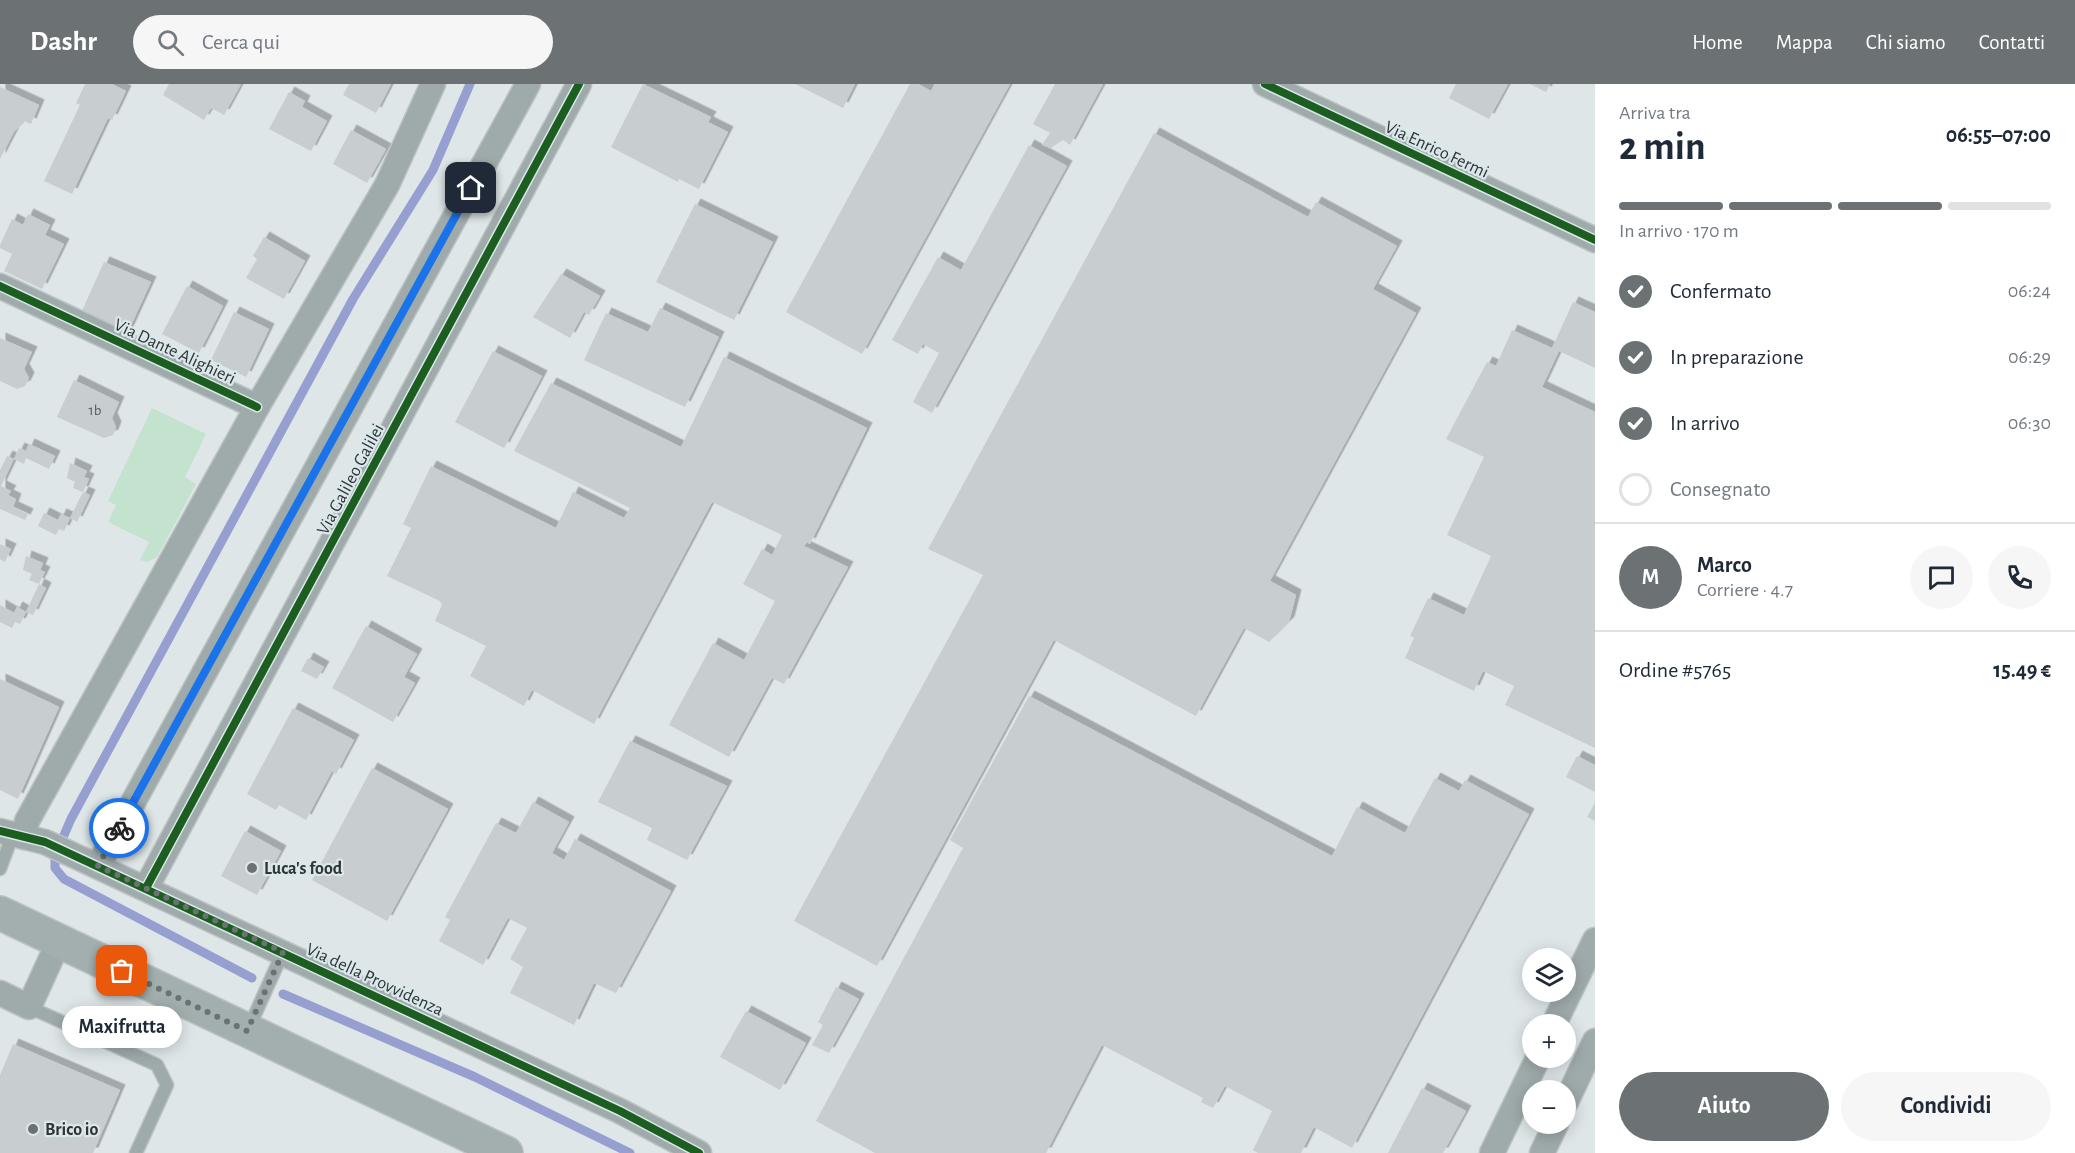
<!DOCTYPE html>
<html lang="it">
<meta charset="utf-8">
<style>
:root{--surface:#fff;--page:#f6f6f7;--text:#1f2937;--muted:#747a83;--line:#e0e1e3;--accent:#6c7274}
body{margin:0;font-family:"Alegreya Sans",sans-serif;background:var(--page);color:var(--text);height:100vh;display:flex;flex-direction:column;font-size:22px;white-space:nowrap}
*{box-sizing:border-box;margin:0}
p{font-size:20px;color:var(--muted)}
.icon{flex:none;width:33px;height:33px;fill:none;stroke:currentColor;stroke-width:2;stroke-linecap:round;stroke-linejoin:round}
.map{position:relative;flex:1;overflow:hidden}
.panel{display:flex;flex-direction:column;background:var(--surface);width:480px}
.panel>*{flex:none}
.fabs{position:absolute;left:1522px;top:864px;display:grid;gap:12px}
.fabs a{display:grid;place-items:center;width:54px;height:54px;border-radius:50%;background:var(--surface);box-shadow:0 3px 15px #0003;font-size:30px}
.pin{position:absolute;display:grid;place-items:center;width:51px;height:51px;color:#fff;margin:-26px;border-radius:12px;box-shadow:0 3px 9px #0006}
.courier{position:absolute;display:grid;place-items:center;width:60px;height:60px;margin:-30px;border:4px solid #1a73e8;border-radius:50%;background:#fff;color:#222;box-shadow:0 2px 8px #0007}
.bubble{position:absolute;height:42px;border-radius:21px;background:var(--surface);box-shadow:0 3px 15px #0003;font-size:20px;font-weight:600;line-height:42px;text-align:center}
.headline em{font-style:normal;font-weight:600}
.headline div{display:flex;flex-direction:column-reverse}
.headline{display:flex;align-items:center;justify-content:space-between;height:102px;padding:0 24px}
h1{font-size:39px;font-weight:600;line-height:45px}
.bar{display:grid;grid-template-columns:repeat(4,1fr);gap:9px 6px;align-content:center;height:72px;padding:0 24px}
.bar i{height:8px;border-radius:4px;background:var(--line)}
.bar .selected{background:var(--accent)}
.bar p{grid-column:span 4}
.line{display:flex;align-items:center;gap:15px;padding:0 24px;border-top:2px solid var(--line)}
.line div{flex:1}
.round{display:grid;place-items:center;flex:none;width:63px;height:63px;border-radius:32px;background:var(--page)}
ol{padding:0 24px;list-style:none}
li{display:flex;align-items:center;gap:18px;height:66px}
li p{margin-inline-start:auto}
li .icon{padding:6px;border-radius:50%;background:var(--accent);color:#fff;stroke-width:4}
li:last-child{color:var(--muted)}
li i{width:33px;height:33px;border:3px solid var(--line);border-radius:50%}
.button{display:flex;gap:12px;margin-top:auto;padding:12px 24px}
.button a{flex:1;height:69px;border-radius:36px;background:var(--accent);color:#fff;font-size:24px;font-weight:600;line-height:69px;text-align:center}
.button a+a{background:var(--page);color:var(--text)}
header{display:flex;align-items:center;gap:36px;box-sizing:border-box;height:84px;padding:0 30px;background:var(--accent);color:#fff}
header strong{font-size:28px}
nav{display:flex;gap:33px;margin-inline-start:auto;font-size:21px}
.search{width:420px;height:54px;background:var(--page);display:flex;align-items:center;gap:15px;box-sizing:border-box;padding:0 21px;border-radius:33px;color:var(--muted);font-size:22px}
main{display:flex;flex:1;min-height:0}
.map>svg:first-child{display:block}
</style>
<header>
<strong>Dashr</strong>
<div class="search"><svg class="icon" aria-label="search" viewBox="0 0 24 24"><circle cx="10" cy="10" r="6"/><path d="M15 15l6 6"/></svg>Cerca qui</div>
<nav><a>Home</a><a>Mappa</a><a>Chi siamo</a><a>Contatti</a></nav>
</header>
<main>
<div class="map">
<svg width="1595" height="1069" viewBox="0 0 1595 1069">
<defs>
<filter id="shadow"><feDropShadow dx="5.5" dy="-5.5" stdDeviation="0" flood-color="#0004"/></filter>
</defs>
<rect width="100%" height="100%" fill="#dee6e8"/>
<path fill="#c4e3ce" d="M152,324L206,350L185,393L196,400L157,473L147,478L140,476L149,458L108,438L116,421L108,417Z"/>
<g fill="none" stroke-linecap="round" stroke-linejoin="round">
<g stroke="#979fd0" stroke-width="9">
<path d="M252,894L64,795L55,784V772L71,735L353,215L433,86L470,0"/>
<path d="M283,910L475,993L630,1069"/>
</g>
</g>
<g fill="#c8cdd0" filter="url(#shadow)">
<path d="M85,0H112L126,7L112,36L108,34L72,110L44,97L80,21L76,19Z"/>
<path d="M169,0H241L224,31L211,24L204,36L163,11Z"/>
<path d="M349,0H391L376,29L343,11Z"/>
<path d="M643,0L711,33L708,38L728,48L699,105L679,95L678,98L611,63Z"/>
<path d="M795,0H855L843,24Z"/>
<path d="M910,0H918L931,7L935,0H1010L862,270L786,228Z"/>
<path d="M1055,0H1103L1070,61L1063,56L1051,64L1042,61L1050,49L1033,40Z"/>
<path d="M1456,0H1508L1489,35L1449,14Z"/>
<path d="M1530,0H1550L1546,8Z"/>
<path d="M0,3L39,21L31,40L24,37L14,48L0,75Z"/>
<path d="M289,8L305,17L302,23L327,37L311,67L269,45Z"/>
<path d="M351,46L386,65L367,99L333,80Z"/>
<path d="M1154,49L1308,133L1316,118L1397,162L1373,205L1416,229L1270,497L1296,511L1289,538L1269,558L1244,544L1196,632L1054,556L877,882L794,837L983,491L928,465Z"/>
<path d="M1029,61L1067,82L932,329L913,318L939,269L923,260L918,270L892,256L938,173L961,186Z"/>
<path d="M695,120L773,158L734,236L656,198Z"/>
<path d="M28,130L50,141L45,151L64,160L42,205L4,187L12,170L0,164V161L12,135L23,141Z"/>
<path d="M264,153L305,177L284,215L246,194L257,175L253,172Z"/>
<path d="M104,178L151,198L127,250L81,229Z"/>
<path d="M561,190L600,212L589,231L584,228L570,254L533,233Z"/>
<path d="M187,202L223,222L199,269L162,250Z"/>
<path d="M1573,218L1595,228V284L1559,267L1542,303L1595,328V664L1505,621L1514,602L1483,587L1474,607L1405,574L1414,554L1410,552L1428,514L1464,531L1491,472L1447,451L1484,373L1446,355L1487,278L1496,282L1512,246L1552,264Z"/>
<path d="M660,224L719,253L685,323L584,276L606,229L648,248Z"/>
<path d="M234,228L269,245L246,293L211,276Z"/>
<path d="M0,254L32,268L24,285L29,294L25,302L17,305L0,297Z"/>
<path d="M493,267L542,292L504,364L455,338Z"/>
<path d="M724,273L867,344L810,460L807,458L804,462L848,483L784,600L772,594L729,673L669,641L713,559L744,576L775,517L743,500L762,465L772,471L782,451L712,418L594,640L532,606L524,622L470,592L486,562L435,537L442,521L440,517L387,492L411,444L403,440L431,382L556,444L573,408L624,434L630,424L514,367L551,299L681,363Z"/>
<path d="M74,296L119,318L112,334L116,343L113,351L104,354L57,333Z"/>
<path d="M29,360L55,372L49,385L26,374L24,380L14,375L19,364L26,367Z"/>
<path d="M7,372L14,375L1,402L11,407L8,411L16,415L13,423L28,430L25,436L0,425V386Z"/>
<path d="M70,379L87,387L84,393L89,395L83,408L73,404L75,398L67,394Z"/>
<path d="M83,408L90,411L77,438L70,434Z"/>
<path d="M44,429L58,436L61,430L70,434L64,447L59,445L56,451L38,442Z"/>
<path d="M0,460L11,465L5,478L0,475Z"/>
<path d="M26,472L43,479L40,486L45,488L39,500L29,496L32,490L23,486Z"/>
<path d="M39,500L46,504L33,531L26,528Z"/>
<path d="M0,521L14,529L17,523L26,528L20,540L15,538L12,544L0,538Z"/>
<path d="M366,542L417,570L404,593L415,599L393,638L332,604Z"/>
<path d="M308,574L324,583L317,595L301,587Z"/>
<path d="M0,595L59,623L18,715L0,706Z"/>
<path d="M1029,612L1332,772L1357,723L1405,749L1435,694L1459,707L1465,696L1529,730L1352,1064L1314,1043L1301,1069H1258L1253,1066L1272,1027L1225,1002L1213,1024L1201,1018L1203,1014L1102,961L1046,1069H875L816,1037L963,764L950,756Z"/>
<path d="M293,624L354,656L336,690L332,687L306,736L279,721L276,726L247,710Z"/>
<path d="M630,657L727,702L687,776L647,756L652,744L598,718Z"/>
<path d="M1577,672L1595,681V708L1566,693Z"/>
<path d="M372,684L448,725L387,837L312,796Z"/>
<path d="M533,718L569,738L552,769L564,776L575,755L671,807L616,909L594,899L574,941L510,909L523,883L510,875L527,844L508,834L483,881L439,857L450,836L445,833L496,739L516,749Z"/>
<path d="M1595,719V737L1587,733Z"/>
<path d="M245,747L281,767L257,811L221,792Z"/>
<path d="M836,903L859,915L829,969L812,961L823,941L818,938Z"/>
<path d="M746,927L806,959L780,1006L720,973Z"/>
<path d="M13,960L120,1006L93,1069H0V991Z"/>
<path d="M1422,1004L1466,1027L1443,1069H1388Z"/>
</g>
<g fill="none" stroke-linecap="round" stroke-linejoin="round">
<g stroke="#bcc2c3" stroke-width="15">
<g id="lane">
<path d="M0,785L13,750"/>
<path d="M29,923L157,981L167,1001L136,1069"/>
<path d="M248,946L283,868"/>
</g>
</g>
<g stroke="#bcc2c3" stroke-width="27">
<g id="street">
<path d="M1265,0L1595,156"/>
<path d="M0,202L257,323"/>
<path d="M0,747L45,758L75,772L620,1027L699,1069"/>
<path d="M24,753L27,737L257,323L387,101L433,0"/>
<path d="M98,782L528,0"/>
<path d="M146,804L579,0"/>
<path d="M0,909L29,923L59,857"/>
<path d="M1554,940L1595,856"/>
<path d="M1566,1018L1595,957"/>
<path d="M1492,1069L1538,974"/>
<path d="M1542,1069L1556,1040"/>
</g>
</g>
<g stroke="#bcc2c3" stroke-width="36">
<path id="primary" d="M0,829L506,1069"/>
</g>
<use href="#lane" stroke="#9faaab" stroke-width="12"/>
<use href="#street" stroke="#9faaab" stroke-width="24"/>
<use href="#primary" stroke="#a2afae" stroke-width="33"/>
<g stroke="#dbe8eb" stroke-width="11">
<g id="cycleway">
<path d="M1265,0L1595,156"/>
<path d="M0,202L257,323"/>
<path d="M0,747L45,758L75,772L620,1027L699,1069"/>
<path d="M146,804L579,0"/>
</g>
</g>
<use href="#cycleway" stroke="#1b5e20" stroke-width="8"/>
</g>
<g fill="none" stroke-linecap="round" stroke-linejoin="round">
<path stroke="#6c7274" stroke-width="6" stroke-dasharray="0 10.8" d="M119,744L98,782L283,868L247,947L122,887"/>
<path stroke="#1a73e8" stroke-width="8" d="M119,744L471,104"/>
</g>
<g fill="#6c7274" stroke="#dbe8eb" stroke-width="2">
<circle cx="252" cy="784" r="6"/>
<circle cx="33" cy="1045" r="6"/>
</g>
<g text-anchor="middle" stroke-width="4.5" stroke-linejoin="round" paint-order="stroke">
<g font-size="15" fill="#565b5c">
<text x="95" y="331">1b</text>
</g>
<g font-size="18" fill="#2f3435" stroke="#dbe8eb">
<text transform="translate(1437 65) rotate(25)" y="6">Via Enrico Fermi</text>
<text transform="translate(175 267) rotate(25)" y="6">Via Dante Alighieri</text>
<text transform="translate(350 395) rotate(-62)" y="6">Via Galileo Galilei</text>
<text transform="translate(375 895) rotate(25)" y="6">Via della Provvidenza</text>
</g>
<g font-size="18" font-weight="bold" fill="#2f3435" stroke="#dbe8eb" text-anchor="start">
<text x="264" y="790">Luca's food</text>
<text x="45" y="1051">Brico io</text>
</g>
</g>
</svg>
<div class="fabs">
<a><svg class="icon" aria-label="layers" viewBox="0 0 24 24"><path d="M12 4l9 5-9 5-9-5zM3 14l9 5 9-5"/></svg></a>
<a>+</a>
<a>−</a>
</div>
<div class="pin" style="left:122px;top:887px;background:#ea580c"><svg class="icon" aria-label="bag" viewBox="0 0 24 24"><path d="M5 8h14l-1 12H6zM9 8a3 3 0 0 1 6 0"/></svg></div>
<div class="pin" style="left:471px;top:104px;background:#1f2937"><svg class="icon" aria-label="home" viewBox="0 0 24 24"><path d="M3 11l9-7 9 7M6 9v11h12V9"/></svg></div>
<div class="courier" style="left:119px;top:744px"><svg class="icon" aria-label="bike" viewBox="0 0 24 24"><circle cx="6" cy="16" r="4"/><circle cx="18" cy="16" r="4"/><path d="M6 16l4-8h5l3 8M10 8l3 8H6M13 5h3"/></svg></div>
<div class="bubble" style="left:62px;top:922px;width:120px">Maxifrutta</div>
</div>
<section class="panel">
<div class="headline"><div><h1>2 min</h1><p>Arriva tra</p></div><em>06:55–07:00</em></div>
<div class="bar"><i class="selected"></i><i class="selected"></i><i class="selected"></i><i></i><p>In arrivo · 170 m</p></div>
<ol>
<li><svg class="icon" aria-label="check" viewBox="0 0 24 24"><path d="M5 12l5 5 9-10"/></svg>Confermato<p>06:24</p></li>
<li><svg class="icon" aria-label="check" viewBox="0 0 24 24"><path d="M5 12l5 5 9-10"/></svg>In preparazione<p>06:29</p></li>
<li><svg class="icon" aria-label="check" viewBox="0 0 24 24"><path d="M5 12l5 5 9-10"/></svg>In arrivo<p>06:30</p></li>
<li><i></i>Consegnato</li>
</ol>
<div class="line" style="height:108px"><b class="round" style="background:var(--accent);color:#fff">M</b><div><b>Marco</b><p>Corriere · 4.7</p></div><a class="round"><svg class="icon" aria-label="chat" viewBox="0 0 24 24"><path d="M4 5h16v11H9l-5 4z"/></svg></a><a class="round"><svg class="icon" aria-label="phone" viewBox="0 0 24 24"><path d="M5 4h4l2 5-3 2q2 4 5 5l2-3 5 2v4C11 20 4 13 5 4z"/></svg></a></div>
<div class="line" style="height:78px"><div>Ordine #5765</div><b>15.49 €</b></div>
<div class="button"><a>Aiuto</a><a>Condividi</a></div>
</section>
</main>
